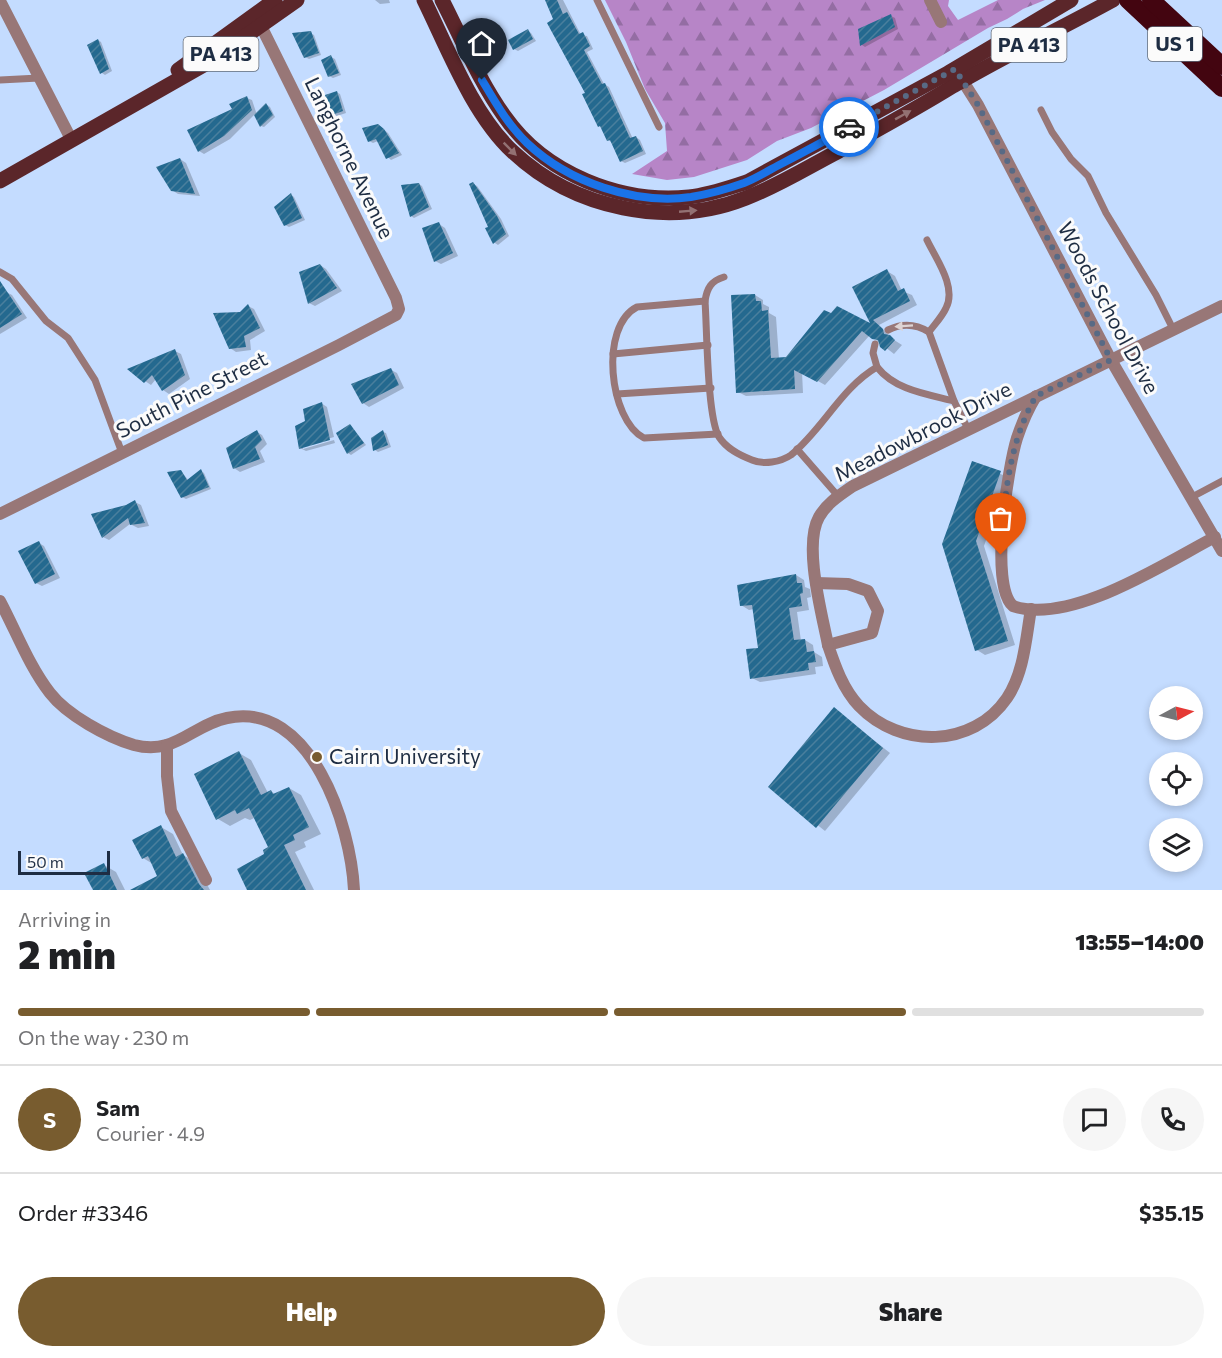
<!DOCTYPE html>
<meta charset="utf-8">
<style>
:root{--surface:#fff;--page:#f6f6f6;--text:#202124;--muted:#757577;--line:#e0e0e0;--accent:#785c2f}
body{margin:0;font-family:Commissioner,sans-serif;background:var(--page);color:var(--text);height:100vh;display:flex;flex-direction:column;font-size:22px;white-space:nowrap}
*{box-sizing:border-box;margin:0}
p{font-size:20px;color:var(--muted)}
.icon{flex:none;width:33px;height:33px;fill:none;stroke:currentColor;stroke-width:2;stroke-linecap:round;stroke-linejoin:round}
.map{position:relative;height:890px;overflow:hidden}
.sheet{display:flex;flex-direction:column;background:var(--surface);flex:1}
.sheet>*{flex:none}
.needle{width:39px;rotate:83deg}
.tools{position:absolute;left:1149px;top:686px;display:grid;gap:12px}
.tools a{display:grid;place-items:center;width:54px;height:54px;border-radius:50%;background:var(--surface);box-shadow:0 3px 9px #0003;font-size:30px}
.scale{position:absolute;left:18px;bottom:15px;width:92px;box-sizing:border-box;padding-left:6px;border:3px solid #1e2d43;border-top:0;font-size:16px;line-height:21px;white-space:nowrap;color:#1e2d43;-webkit-text-stroke:4px #fbfbfb;paint-order:stroke}
.pin{position:absolute;display:grid;place-items:center;width:51px;height:51px;color:#fff;margin:-62px -26px;border-radius:50% 50% 50% 0;rotate:-45deg;box-shadow:0 0 6px #0007}
.pin .icon{rotate:45deg}
.courier{position:absolute;display:grid;place-items:center;width:60px;height:60px;margin:-30px;border:4px solid #1a73e8;border-radius:50%;background:#fff;color:#222;box-shadow:0 2px 8px #0007}
.headline em{font-style:normal;font-weight:800}
.headline div{display:flex;flex-direction:column-reverse}
.headline{display:flex;align-items:center;justify-content:space-between;height:102px;padding:0 18px}
h1{font-size:39px;font-weight:800;line-height:45px}
.bar{display:grid;grid-template-columns:repeat(4,1fr);gap:9px 6px;align-content:center;height:72px;padding:0 18px}
.bar i{height:8px;border-radius:4px;background:var(--line)}
.bar .on{background:var(--accent)}
.bar p{grid-column:span 4}
.line{display:flex;align-items:center;gap:15px;padding:0 18px;border-top:2px solid var(--line)}
.line div{flex:1}
.round{display:grid;place-items:center;flex:none;width:63px;height:63px;border-radius:32px;background:var(--page)}
.cta{display:flex;gap:12px;margin-top:auto;padding:12px 18px}
.cta a{flex:1;height:69px;border-radius:36px;background:var(--accent);color:#fff;font-size:24px;font-weight:800;line-height:69px;text-align:center}
.cta a+a{background:var(--page);color:var(--text)}
.map>svg:first-child{display:block}
</style>
<div class="map">
<svg width="1222" height="890" viewBox="0 0 1222 890">
<defs>
<pattern id="forest-firs" width="22" height="20" patternUnits="userSpaceOnUse" patternTransform="scale(1.5)"><rect width="22" height="20" fill="#b785c7"/><path d="M5 1l3.5 6h-7zM16 11l3.5 6h-7z" fill="#946da3"/></pattern>
<pattern id="building-hatch" width="6" height="6" patternUnits="userSpaceOnUse" patternTransform="scale(1.5)"><rect width="6" height="6" fill="#24698f"/><path d="M-1 1l2-2M0 6l6-6M5 7l2-2" fill="none" stroke="#4a7f9d"/></pattern>
</defs>
<rect width="100%" height="100%" fill="#c4dcff"/>
<path fill="url(#forest-firs)" d="M605,0H949L948,6L958,20L998,0H1045L1023,9L1007,19L988,28L884,90L811,128L777,141L747,160L694,177L667,180L632,174L667,151L665,123L645,89L626,42Z"/>
<g fill="#0003">
<path d="M375,0H389L390,3L380,4Z"/>
<path d="M546,0H563L581,35L587,36L593,49L587,52L604,84L609,87L633,139L636,137L640,140L646,154L625,163L621,161L613,143L608,140L603,127L599,126Z"/>
<path d="M891,16L895,18L898,29L865,47L862,45L859,30Z"/>
<path d="M528,31L531,33L536,41L518,51L514,49Z"/>
<path d="M310,33L314,35L321,55L309,59L305,57Z"/>
<path d="M98,40L101,42L112,71L105,75L102,73Z"/>
<path d="M331,57L335,59L341,75L333,78L329,76Z"/>
<path d="M336,92L340,94L346,113L337,116L333,114Z"/>
<path d="M247,98L252,100L257,115L267,105L270,107L275,117L264,127L261,126L255,114L230,139L204,154L199,151Z"/>
<path d="M382,128L388,133L402,155L391,160L388,157L378,141L373,143L369,141Z"/>
<path d="M180,159L186,163L200,196L178,194L172,190Z"/>
<path d="M419,184L422,186L432,209L414,218L411,216Z"/>
<path d="M473,184L477,186L501,219L509,236L498,245L495,243Z"/>
<path d="M291,195L294,197L305,220L289,227L285,225Z"/>
<path d="M439,224L445,228L458,256L441,264L435,261Z"/>
<path d="M320,265L326,269L342,291L315,306L309,303Z"/>
<path d="M887,271L895,276L902,291L912,295L917,305L879,325L891,338L902,345L894,354L870,335L825,385L802,372L803,393L746,396L738,392L755,295L763,300V304L769,307V313L776,317L779,359L787,358L873,327L854,288Z"/>
<path d="M0,289L12,295L27,318L0,334Z"/>
<path d="M248,306L254,309L265,331L250,340L251,350L236,352L230,348L240,314Z"/>
<path d="M175,351L181,354L190,379L169,394L163,390L156,379L151,385L145,381Z"/>
<path d="M391,370L397,373L404,388L369,407L363,403Z"/>
<path d="M321,403L327,407L334,437L303,446V449L334,440L335,443L306,451L300,448L307,421Z"/>
<path d="M350,425L366,445L351,455L348,453Z"/>
<path d="M257,432L262,435L267,444L260,451L265,462L240,472L234,468Z"/>
<path d="M383,432L386,433L391,447L378,452L375,450Z"/>
<path d="M973,463L1008,477L984,546L1015,645L985,655L977,650Z"/>
<path d="M181,471L189,481L201,471L204,473L211,489L186,499L182,497Z"/>
<path d="M135,502L141,505L149,526L138,528L130,524L109,540L103,537L93,515L127,506Z"/>
<path d="M39,543L44,546L60,578L42,586L36,583Z"/>
<path d="M796,575L804,580L805,587L810,589L811,597L807,598L809,610L797,612L801,641L805,640L813,645L814,652L822,657L823,666L815,667L816,674L760,682L752,678L760,649L754,609L749,610L741,605Z"/>
<path d="M834,709L890,753L825,831L770,787Z"/>
<path d="M239,753L251,760L268,793L271,791L276,795L289,788L301,795L321,834L304,842L306,847L295,852L314,890H249L270,848L256,817L250,820L245,818L230,826L218,819Z"/>
<path d="M161,827L173,834L183,855L195,862L210,890H133L159,877L153,864L143,858Z"/>
<path d="M104,865L116,872L125,890H94Z"/>
</g>
<g fill="url(#building-hatch)">
<path d="M545,0H557L563,14L567,12L579,34L583,32L590,46L584,50L602,84L605,83L630,138L636,136L643,151L620,162L610,140L607,141L600,126L598,127L582,94L585,93L547,23L553,19Z"/>
<path d="M891,14L895,27L860,46L858,29Z"/>
<path d="M528,29L533,39L513,50L508,40Z"/>
<path d="M311,31L319,53L304,58L292,33Z"/>
<path d="M98,39L109,69L100,74L87,45Z"/>
<path d="M331,55L339,73L328,77L321,60Z"/>
<path d="M337,91L343,111L332,115L325,95Z"/>
<path d="M247,96L252,110L224,136L198,152L187,130L232,109L229,104Z"/>
<path d="M266,103L273,115L260,127L254,115Z"/>
<path d="M378,124L384,129L399,153L386,159L376,139L368,142L362,128Z"/>
<path d="M180,158L195,194L171,191L156,167Z"/>
<path d="M473,182L497,216L506,234L493,244L485,228L488,227L469,184Z"/>
<path d="M419,183L429,207L410,217L401,185Z"/>
<path d="M291,193L302,218L284,226L274,207Z"/>
<path d="M439,222L453,253L434,262L422,228Z"/>
<path d="M320,264L337,288L308,304L299,272Z"/>
<path d="M887,269L898,291L904,288L910,301L873,320L883,329L884,334L890,335L895,340L885,351L880,347L878,340L872,339L862,331L817,382L794,370L795,389L736,393L731,295L755,294L756,301H761L762,311L768,310L771,358L786,357L824,310L831,313L837,306L870,323L852,287Z"/>
<path d="M0,281L22,314L0,328Z"/>
<path d="M248,304L260,328L244,336L246,347L229,349L213,313L240,312Z"/>
<path d="M175,349L185,375L162,391L152,375L144,383L127,369Z"/>
<path d="M391,368L399,385L362,404L351,384Z"/>
<path d="M322,402L330,440L299,449L295,426L305,421L303,409Z"/>
<path d="M350,424L364,443L347,454L336,433Z"/>
<path d="M257,430L262,440L255,447L260,459L233,469L226,448Z"/>
<path d="M383,430L388,445L373,451L371,438Z"/>
<path d="M972,461L1001,471L976,541L1008,641L975,651L942,544Z"/>
<path d="M201,469L209,487L181,498L167,472L181,470L187,480Z"/>
<path d="M135,500L145,523L130,525L128,518L102,538L91,514L126,505Z"/>
<path d="M39,541L55,574L35,584L18,551Z"/>
<path d="M796,574L797,583H802L803,593L800,594L802,606L789,608L794,640L805,639L807,652L814,651L816,662L808,663L809,670L750,679L746,649L758,648L752,605L740,606L737,585Z"/>
<path d="M834,707L883,748L816,828L768,787Z"/>
<path d="M239,751L261,795L271,790L273,794L289,787L309,827L293,835L295,840L284,845L306,890H247L237,869L264,854L263,850L268,847L249,808L237,814L235,810L216,820L194,774Z"/>
<path d="M161,825L176,857L183,853L199,884L204,890H130L157,876L148,856L142,859L132,840Z"/>
<path d="M104,863L117,890H93L84,873Z"/>
</g>
<g fill="none" stroke-linecap="round" stroke-linejoin="round">
<g stroke="#987777" stroke-width="7">
<path d="M597,0L659,127"/>
<path d="M0,80L39,78"/>
<path d="M1041,110L1052,132L1071,159L1088,176L1106,213L1156,295L1173,329"/>
<path d="M927,240C936,259 957,287 946,308C942,317 934,325 929,332"/>
<path d="M0,272L12,279L46,321L68,338L95,380L122,453"/>
<path d="M724,277C711,281 707,288 705,301C707,328 707,417 719,437C727,449 739,455 752,460C763,465 781,462 791,455C823,429 841,388 877,367C895,390 926,394 954,401L968,429"/>
<path d="M705,301L637,307C599,326 609,420 644,438L718,434"/>
<path d="M888,330C902,323 916,324 929,332L954,401"/>
<path d="M875,344L873,353L877,367"/>
<path d="M613,354L708,345"/>
<path d="M617,394L711,388"/>
<path d="M797,449L838,496"/>
<path d="M1192,497L1222,481"/>
</g>
<g stroke="#987777" stroke-width="12">
<path d="M930,0L941,22"/>
<path d="M0,1L71,139"/>
<path d="M959,75L978,105L1111,360L1222,551"/>
<path d="M1036,396C1028,409 1022,423 1017,438C1008,467 989,585 1013,606C1070,626 1165,563 1215,537"/>
<path d="M0,514L339,345L396,315L399,309L396,298L261,26"/>
<path d="M816,583L848,584L868,591L878,611L872,633L828,645C835,666 843,689 859,706C900,749 973,748 1007,698C1024,673 1026,638 1031,609"/>
<path d="M0,601C16,631 29,666 50,693C67,715 107,737 134,745C175,756 192,725 227,718C311,700 351,826 354,890"/>
<path d="M828,645C822,614 803,545 819,517C827,503 840,495 853,486L1222,306"/>
<path d="M167,745V776L171,811L206,880"/>
</g>
<g stroke="#5b262a" stroke-width="15">
<path d="M424,0C448,49 473,115 513,152C574,209 668,229 746,198C778,186 808,167 839,151C877,130 916,109 953,86C1006,55 1060,29 1113,0"/>
<path d="M442,0C462,39 479,81 505,117C545,174 621,204 689,197C709,195 728,188 747,182L948,73L1071,0"/>
<path d="M178,70L275,0"/>
<path d="M0,181L209,62L297,0"/>
</g>
<g stroke="#430510" stroke-width="18">
<path d="M1128,0L1222,88"/>
<path d="M1151,0L1222,66"/>
</g>
</g>
<defs><path id="oneway-solid" d="M-6-.8H1V-3.2L6.5 0L1 3.2V.8H-6Z" transform="scale(1.5)"/></defs>
<g fill="#937173">
<use href="#oneway-solid" transform="translate(903 115) rotate(-29)"/>
<use href="#oneway-solid" transform="translate(510 149) rotate(45)"/>
<use href="#oneway-solid" transform="translate(688 211) rotate(-5)"/>
</g>
<use fill="#ddd3d3" href="#oneway-solid" transform="translate(904 326) rotate(176)"/>
<g fill="none" stroke-linecap="round" stroke-linejoin="round">
<path stroke="#586a85" stroke-width="6" stroke-dasharray="0 10.8" d="M849,127L955,69L978,105L1111,360L1036,396C1008,444 1004,500 1001,555"/>
<path stroke="#1a73e8" stroke-width="8" d="M482,80C495,102 508,125 527,143C568,182 635,205 691,197C709,194 727,189 744,183C757,178 769,170 781,164C804,152 827,140 849,127"/>
</g>
<circle fill="#785c2f" stroke="#fbfbfb" stroke-width="2" cx="317" cy="757" r="6"/>
<g text-anchor="middle" stroke-width="6" stroke-linejoin="round" paint-order="stroke">
<g fill="#fbfbfb" stroke="#606b7a" stroke-width="1.5">
<rect x="1148" y="27" width="54" height="34" rx="4.5"/>
<rect x="991.5" y="28" width="75" height="34" rx="4.5"/>
<rect x="183.5" y="37" width="75" height="34" rx="4.5"/>
</g>
<g font-size="20" font-weight="bold" fill="#1e2d43">
<text x="1175" y="51">US 1</text>
<text x="1029" y="52">PA 413</text>
<text x="221" y="61">PA 413</text>
</g>
<g font-size="21" fill="#1e2d43" stroke="#fbfbfb">
<text transform="translate(349 158) rotate(64)" y="7">Langhorne Avenue</text>
<text transform="translate(1108 308) rotate(62)" y="7">Woods School Drive</text>
<text transform="translate(192 395) rotate(-27)" y="7">South Pine Street</text>
<text transform="translate(923 432) rotate(-27)" y="7">Meadowbrook Drive</text>
</g>
<g font-size="21" fill="#1e2d43" stroke="#fbfbfb" text-anchor="start">
<text x="329" y="764">Cairn University</text>
</g>
</g>
</svg>
<div class="tools">
<a><svg class="needle" viewBox="-14 -14 28 28"><path d="M0-13l5 13h-10z" fill="#e53935"/><path d="M0 13l5-13h-10z" fill="#757577"/></svg></a>
<a><svg class="icon" aria-label="locate" viewBox="0 0 24 24"><circle cx="12" cy="12" r="6"/><path d="M12 2v4M12 18v4M2 12h4M18 12h4"/></svg></a>
<a><svg class="icon" aria-label="layers" viewBox="0 0 24 24"><path d="M12 4l9 5-9 5-9-5zM3 14l9 5 9-5"/></svg></a>
</div>
<div class="scale">50 m</div>
<div class="pin" style="left:1001px;top:555px;background:#ea580c"><svg class="icon" aria-label="bag" viewBox="0 0 24 24"><path d="M5 8h14l-1 12H6zM9 8a3 3 0 0 1 6 0"/></svg></div>
<div class="pin" style="left:482px;top:80px;background:#1f2937"><svg class="icon" aria-label="home" viewBox="0 0 24 24"><path d="M3 11l9-7 9 7M6 9v11h12V9"/></svg></div>
<div class="courier" style="left:849px;top:127px"><svg class="icon" aria-label="car" viewBox="0 0 24 24"><path d="M5 17H2v-5l4-1 3-4h7l3 4 3 1v5h-3M9 17h6M6 11h13"/><circle cx="7" cy="17" r="2"/><circle cx="17" cy="17" r="2"/></svg></div>
</div>
<section class="sheet">
<div class="headline"><div><h1>2 min</h1><p>Arriving in</p></div><em>13:55–14:00</em></div>
<div class="bar"><i class="on"></i><i class="on"></i><i class="on"></i><i></i><p>On the way · 230 m</p></div>
<div class="line" style="height:108px"><b class="round" style="background:var(--accent);color:#fff">S</b><div><b>Sam</b><p>Courier · 4.9</p></div><a class="round"><svg class="icon" aria-label="chat" viewBox="0 0 24 24"><path d="M4 5h16v11H9l-5 4z"/></svg></a><a class="round"><svg class="icon" aria-label="phone" viewBox="0 0 24 24"><path d="M5 4h4l2 5-3 2q2 4 5 5l2-3 5 2v4C11 20 4 13 5 4z"/></svg></a></div>
<div class="line" style="height:78px"><div>Order #3346</div><b>$35.15</b></div>
<div class="cta"><a>Help</a><a>Share</a></div>
</section>
